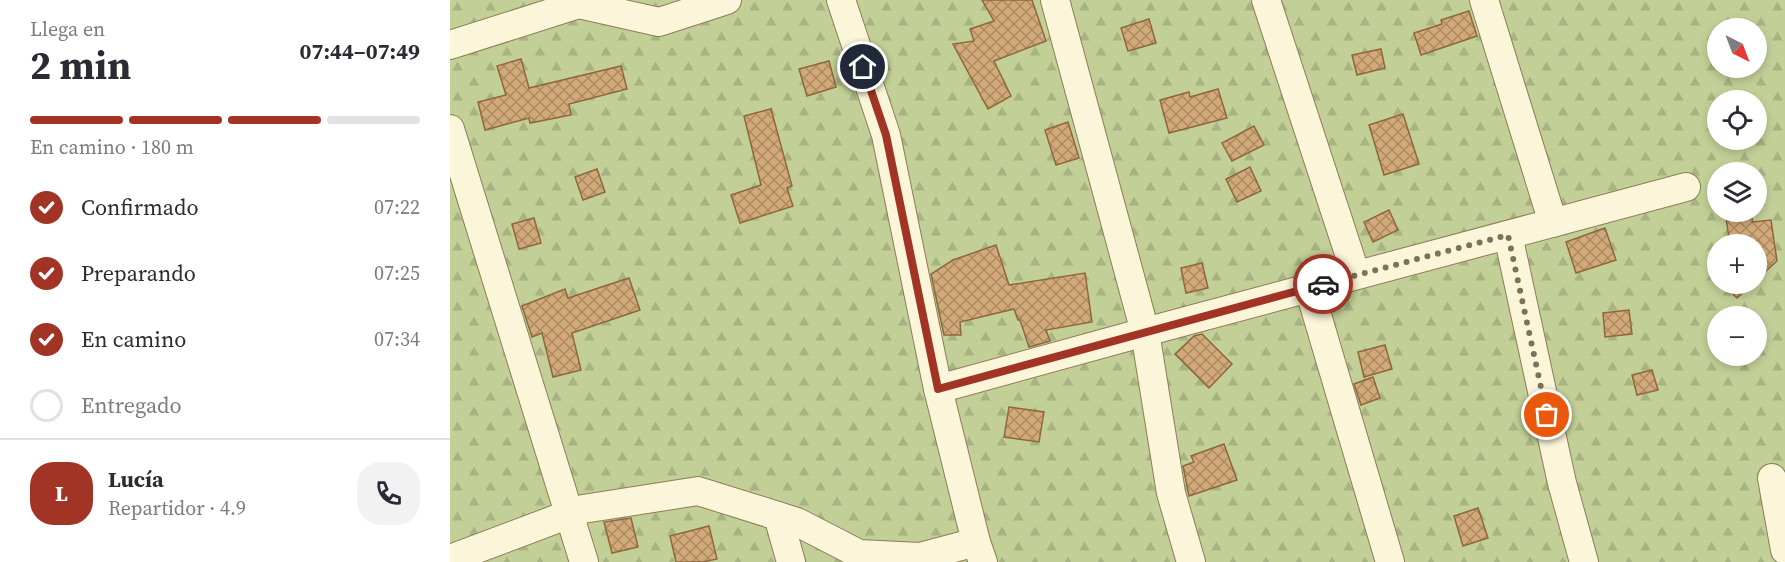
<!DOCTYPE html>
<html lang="es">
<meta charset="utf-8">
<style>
:root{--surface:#fff;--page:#f2f2f3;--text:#2b2b33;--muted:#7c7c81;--line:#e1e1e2;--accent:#a13425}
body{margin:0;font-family:"Source Serif 4",serif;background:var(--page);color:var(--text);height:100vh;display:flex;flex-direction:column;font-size:22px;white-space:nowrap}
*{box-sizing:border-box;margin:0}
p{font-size:20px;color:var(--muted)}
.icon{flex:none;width:33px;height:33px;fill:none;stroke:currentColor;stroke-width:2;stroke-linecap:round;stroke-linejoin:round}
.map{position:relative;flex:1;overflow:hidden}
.details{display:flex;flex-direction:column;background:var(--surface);width:450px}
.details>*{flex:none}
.needle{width:39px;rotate:138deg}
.controls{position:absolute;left:1257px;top:18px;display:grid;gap:12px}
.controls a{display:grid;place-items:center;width:60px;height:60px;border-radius:50%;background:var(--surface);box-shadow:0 3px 9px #0003;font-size:30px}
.pin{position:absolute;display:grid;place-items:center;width:51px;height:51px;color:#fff;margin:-26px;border:3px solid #fff;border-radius:50%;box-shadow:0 2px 6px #0007}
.courier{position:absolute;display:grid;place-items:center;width:60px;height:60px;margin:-30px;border:4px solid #a13425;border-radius:50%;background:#fff;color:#222;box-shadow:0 2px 8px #0007}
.summary em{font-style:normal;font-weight:700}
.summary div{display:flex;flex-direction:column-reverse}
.summary{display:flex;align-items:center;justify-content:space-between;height:102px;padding:0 30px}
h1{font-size:39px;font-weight:700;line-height:45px}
.bar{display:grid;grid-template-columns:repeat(4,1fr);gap:9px 6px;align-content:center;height:72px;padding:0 30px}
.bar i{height:8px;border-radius:4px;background:var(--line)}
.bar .current{background:var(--accent)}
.bar p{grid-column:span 4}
.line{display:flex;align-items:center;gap:15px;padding:0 30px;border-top:2px solid var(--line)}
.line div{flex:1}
.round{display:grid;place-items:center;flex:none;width:63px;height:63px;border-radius:24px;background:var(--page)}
ol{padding:0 30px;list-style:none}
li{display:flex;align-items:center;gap:18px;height:66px}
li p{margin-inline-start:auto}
li .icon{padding:6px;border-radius:50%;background:var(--accent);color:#fff;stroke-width:4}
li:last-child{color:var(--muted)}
li i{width:33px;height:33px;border:3px solid var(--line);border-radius:50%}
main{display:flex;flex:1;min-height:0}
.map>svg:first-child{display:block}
</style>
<main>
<section class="details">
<div class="summary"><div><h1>2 min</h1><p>Llega en</p></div><em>07:44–07:49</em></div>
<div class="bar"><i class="current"></i><i class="current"></i><i class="current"></i><i></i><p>En camino · 180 m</p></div>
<ol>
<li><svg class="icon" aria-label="check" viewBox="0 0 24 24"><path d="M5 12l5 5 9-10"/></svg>Confirmado<p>07:22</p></li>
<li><svg class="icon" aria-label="check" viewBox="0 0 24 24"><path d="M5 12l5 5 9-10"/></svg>Preparando<p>07:25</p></li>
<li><svg class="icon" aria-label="check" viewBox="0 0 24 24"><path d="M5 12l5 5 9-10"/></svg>En camino<p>07:34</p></li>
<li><i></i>Entregado</li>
</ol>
<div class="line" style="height:108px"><b class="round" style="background:var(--accent);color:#fff">L</b><div><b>Lucía</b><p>Repartidor · 4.9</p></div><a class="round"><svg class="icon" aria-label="phone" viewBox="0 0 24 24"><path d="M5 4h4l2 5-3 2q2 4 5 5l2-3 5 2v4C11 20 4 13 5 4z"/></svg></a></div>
</section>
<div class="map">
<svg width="1335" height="562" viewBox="0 0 1335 562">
<defs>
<pattern id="forest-firs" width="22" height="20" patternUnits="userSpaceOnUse" patternTransform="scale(1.5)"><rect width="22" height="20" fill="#c2d097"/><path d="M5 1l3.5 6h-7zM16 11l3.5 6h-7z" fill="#a8b382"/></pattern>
<pattern id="building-cross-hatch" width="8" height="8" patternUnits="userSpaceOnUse" patternTransform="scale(1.5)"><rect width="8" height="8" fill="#d2a978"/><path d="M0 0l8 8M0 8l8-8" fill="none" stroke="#ac8a62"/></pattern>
</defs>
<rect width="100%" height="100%" fill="#f1eac5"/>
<path fill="url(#forest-firs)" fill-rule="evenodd" d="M0,0H1335V562H0ZM1268,28H1306V68H1268ZM1268,100H1306V140H1268ZM1268,172H1306V212H1268ZM1268,244H1306V284H1268ZM1268,316H1306V356H1268Z"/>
<g fill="url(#building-cross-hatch)" stroke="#8e683d" stroke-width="1.5">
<path d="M532,0H582L596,41L544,61L561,96L538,109L503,44L524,41L520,29L544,21Z"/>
<path d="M1019,11L1027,36L971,55L964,33L992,24L991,20Z"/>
<path d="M699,19L706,43L678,51L671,28Z"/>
<path d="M931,49L935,68L907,75L902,55Z"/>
<path d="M71,59L79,88L171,66L177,89L119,104L121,115L80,123L79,118L35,130L28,102L56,95L47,66Z"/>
<path d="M379,61L386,87L357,96L349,69Z"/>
<path d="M768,89L777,118L719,133L710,100L739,92L740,97Z"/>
<path d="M321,109L342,186L337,188L343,206L290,223L281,195L311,185L294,116Z"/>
<path d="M953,114L969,164L934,175L919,125Z"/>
<path d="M618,122L629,158L606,165L595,130Z"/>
<path d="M804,126L814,145L782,161L772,143Z"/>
<path d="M800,167L811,191L787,202L776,179Z"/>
<path d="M147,169L155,192L133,200L125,177Z"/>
<path d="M939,210L948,230L923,242L914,222Z"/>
<path d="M1275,212H1300L1303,222L1321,220L1327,261L1306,280V244H1280Z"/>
<path d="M84,218L91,243L69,249L62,224Z"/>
<path d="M1155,228L1166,260L1126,273L1116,242Z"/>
<path d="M546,245L559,285L635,273L642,322L596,330L600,341L579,347L570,320H568L564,309L510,322L511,335H494L481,274L503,260Z"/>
<path d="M752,263L758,288L736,293L731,268Z"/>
<path d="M179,278L190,310L122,333L131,370L103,377L92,333L82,337L72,306L115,289L118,298Z"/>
<path d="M1273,284H1303L1287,298Z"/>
<path d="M1179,310L1182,334L1155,337L1153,313Z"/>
<path d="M752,334L782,364L759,388L725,354L744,336Z"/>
<path d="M935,345L942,369L914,377L908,352Z"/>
<path d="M1202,370L1208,390L1187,395L1182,375Z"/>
<path d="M923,377L930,398L911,405L904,384Z"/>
<path d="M559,407L594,412L589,442L554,437Z"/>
<path d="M774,444L787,480L739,496L733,466L744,462L741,456Z"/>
<path d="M1028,508L1038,538L1013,546L1004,516Z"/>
<path d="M181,518L188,547L162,553L154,522Z"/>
<path d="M259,526L267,559L253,562H226L220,536Z"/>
</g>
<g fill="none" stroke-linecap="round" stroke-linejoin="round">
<g stroke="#8e7c59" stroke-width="30">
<g id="minor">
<path d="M391,0L436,135L488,389L526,542L533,562"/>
<path d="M605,0L695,332L721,493L741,562"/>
<path d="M816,0L906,275"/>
<path d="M1034,0L1103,223"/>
<path d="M0,45L129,4L209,22L277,0"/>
<path d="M0,129L134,562"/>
<path d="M1058,235L1112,483L1134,562"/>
<path d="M859,288L940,562"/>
<path d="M488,389L695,332L1236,187"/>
<path d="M1322,478L1335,550"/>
<path d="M328,516L341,562"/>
<path d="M0,559L133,509L248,491L347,522L409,554L470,557L526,542"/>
</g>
</g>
<use href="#minor" stroke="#fbf5d9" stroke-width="28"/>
</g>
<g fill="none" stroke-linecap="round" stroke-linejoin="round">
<path stroke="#7c7258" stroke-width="6" stroke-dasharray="0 10.8" d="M873,284L1058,235L1097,415"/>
<path stroke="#a13425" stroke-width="8" d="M413,67L436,135L488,389L873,284"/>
</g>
</svg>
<div class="controls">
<a><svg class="needle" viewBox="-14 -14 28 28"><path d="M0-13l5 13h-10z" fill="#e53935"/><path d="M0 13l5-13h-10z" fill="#7c7c81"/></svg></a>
<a><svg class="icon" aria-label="locate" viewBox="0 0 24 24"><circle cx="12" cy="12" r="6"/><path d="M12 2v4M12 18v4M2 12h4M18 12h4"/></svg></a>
<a><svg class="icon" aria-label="layers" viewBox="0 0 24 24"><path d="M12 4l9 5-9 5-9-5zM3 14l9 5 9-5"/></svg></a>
<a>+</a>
<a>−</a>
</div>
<div class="pin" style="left:1097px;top:415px;background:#ea580c"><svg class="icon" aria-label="bag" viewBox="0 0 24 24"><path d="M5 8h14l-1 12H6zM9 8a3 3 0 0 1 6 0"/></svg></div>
<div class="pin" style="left:413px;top:67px;background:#1f2937"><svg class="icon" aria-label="home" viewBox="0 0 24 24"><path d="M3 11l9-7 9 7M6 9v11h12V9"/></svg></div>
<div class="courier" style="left:873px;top:284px"><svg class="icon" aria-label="car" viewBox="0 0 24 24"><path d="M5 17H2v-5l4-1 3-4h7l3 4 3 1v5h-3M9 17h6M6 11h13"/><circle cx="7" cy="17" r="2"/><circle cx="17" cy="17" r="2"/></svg></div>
</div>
</main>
